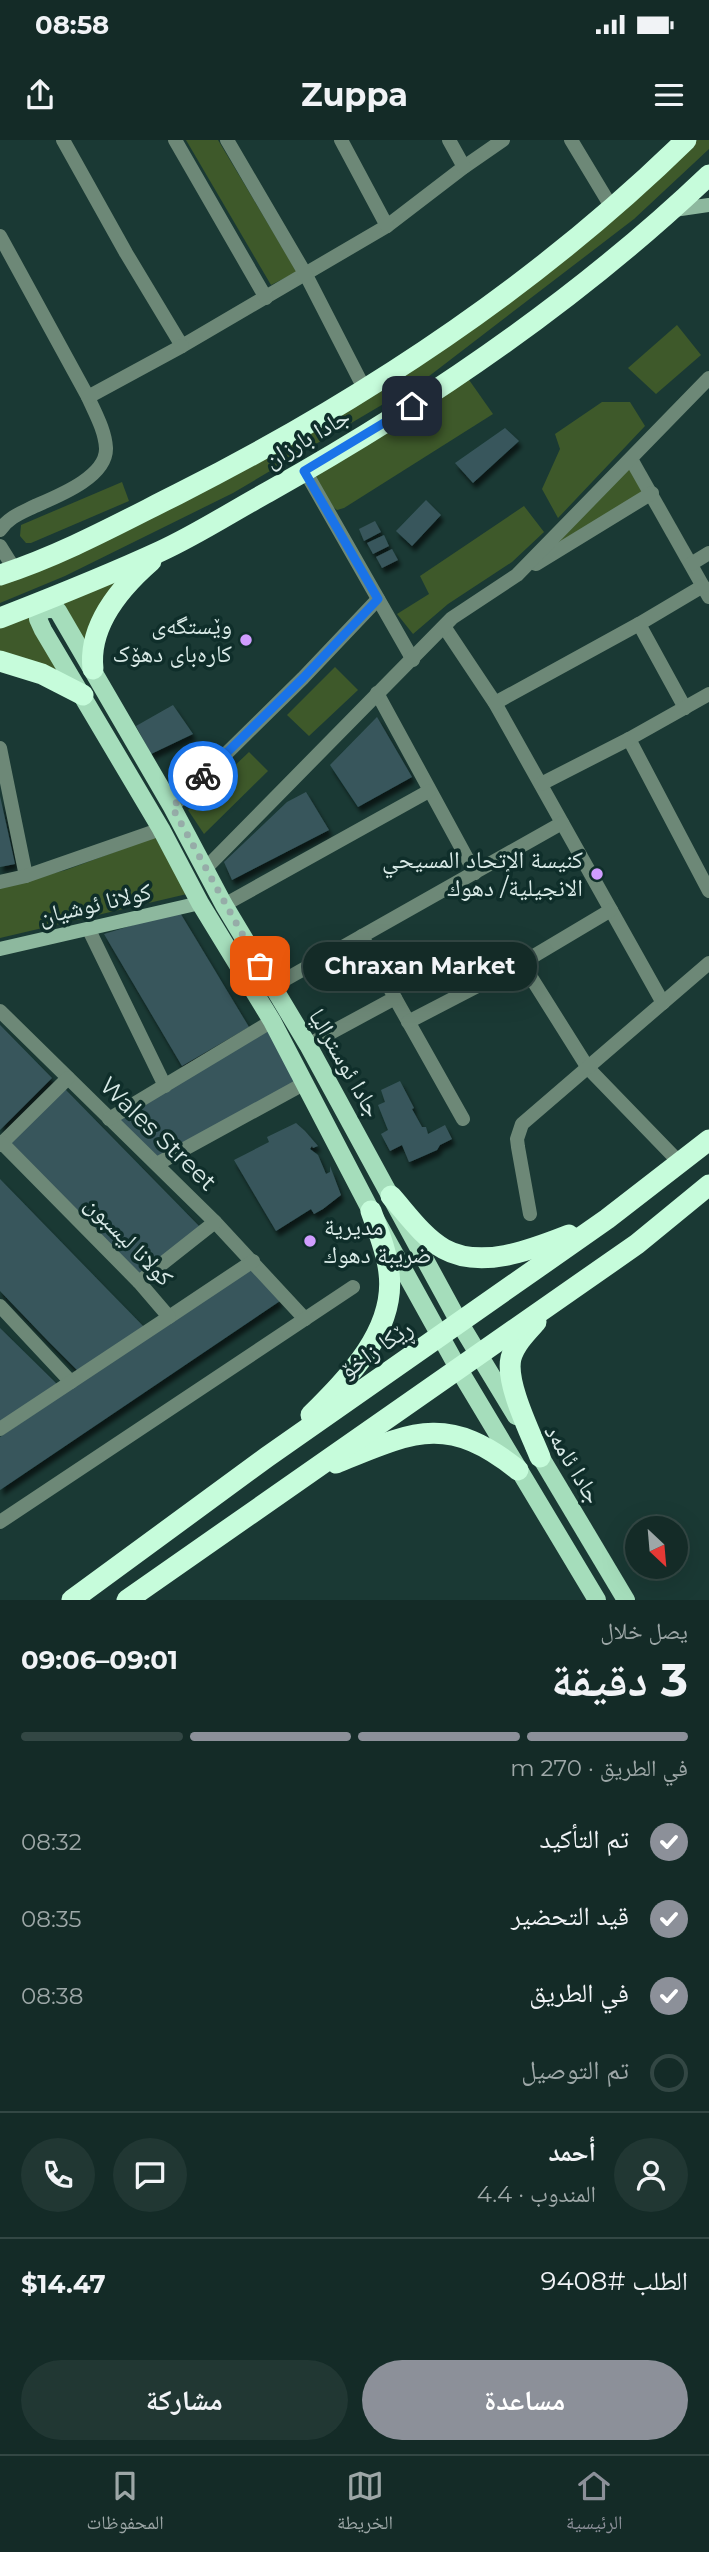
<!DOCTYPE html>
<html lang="ar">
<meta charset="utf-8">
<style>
:root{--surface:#142b27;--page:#213733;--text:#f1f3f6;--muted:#9da7a7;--line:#334744;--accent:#8c9099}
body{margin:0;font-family:Montserrat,"Noto Naskh Arabic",sans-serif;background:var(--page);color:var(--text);direction:rtl;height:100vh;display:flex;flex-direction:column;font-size:26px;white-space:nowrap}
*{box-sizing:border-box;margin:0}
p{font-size:23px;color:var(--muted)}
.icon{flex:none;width:38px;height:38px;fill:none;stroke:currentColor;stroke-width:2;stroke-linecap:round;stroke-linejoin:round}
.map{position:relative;height:1460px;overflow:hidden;direction:ltr}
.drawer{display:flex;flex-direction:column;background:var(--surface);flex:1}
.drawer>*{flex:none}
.needle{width:46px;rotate:154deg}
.buttons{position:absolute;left:625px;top:1376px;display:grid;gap:14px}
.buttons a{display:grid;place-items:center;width:63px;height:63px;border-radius:50%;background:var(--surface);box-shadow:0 7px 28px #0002,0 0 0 2px var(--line);font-size:35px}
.pin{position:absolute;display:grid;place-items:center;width:60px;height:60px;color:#fff;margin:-30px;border-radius:14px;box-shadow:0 4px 10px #0006}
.courier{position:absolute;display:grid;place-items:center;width:70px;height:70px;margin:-35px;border:5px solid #1a73e8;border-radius:50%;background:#fff;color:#222;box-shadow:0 2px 9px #0007}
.bubble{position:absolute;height:49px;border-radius:24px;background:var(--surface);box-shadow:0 7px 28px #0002,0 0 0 2px var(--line);font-size:23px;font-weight:700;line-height:49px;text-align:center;direction:rtl}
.head em{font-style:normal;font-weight:700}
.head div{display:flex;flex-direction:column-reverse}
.head{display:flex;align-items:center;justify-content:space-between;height:119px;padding:0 21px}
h1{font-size:46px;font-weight:700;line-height:52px}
.bar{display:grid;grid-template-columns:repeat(4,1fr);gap:10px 7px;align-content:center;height:84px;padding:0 21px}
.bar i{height:9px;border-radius:5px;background:var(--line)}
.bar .selected{background:var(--accent)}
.bar p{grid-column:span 4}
.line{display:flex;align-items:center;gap:18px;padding:0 21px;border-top:2px solid var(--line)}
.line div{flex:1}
.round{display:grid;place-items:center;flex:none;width:74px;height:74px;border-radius:37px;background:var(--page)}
ol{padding:0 21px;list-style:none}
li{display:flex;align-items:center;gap:21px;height:77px}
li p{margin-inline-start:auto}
li .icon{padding:7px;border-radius:50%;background:var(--accent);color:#fff;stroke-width:4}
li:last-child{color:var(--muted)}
li i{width:38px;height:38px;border:4px solid var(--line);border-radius:50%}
.action{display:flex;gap:14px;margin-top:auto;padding:14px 21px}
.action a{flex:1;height:80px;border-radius:42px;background:var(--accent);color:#fff;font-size:28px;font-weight:700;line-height:80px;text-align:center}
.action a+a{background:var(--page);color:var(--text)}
.status{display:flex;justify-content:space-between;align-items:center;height:49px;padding:0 35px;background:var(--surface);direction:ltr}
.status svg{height:19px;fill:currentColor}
header{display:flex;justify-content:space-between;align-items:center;height:91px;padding:0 21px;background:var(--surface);font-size:32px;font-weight:700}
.tabs{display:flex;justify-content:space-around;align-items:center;height:98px;border-top:2px solid var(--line);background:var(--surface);font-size:19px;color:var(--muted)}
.tabs a{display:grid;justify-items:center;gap:4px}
.tabs .selected{color:var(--accent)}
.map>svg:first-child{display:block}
</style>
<div class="status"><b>08:58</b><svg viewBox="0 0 49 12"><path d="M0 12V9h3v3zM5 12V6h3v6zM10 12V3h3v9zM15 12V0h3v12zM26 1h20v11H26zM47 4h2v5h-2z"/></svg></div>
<header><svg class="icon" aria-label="menu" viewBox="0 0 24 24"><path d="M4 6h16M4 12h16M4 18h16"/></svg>Zuppa<svg class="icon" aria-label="share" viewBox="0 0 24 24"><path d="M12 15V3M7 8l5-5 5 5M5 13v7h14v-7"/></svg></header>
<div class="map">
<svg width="709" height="1460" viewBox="0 0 709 1460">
<defs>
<filter id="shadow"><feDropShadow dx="3" dy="5.5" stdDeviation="2" flood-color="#0009"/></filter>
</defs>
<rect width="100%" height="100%" fill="#1a3934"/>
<g fill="#3e592a">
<path d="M186,0H218L297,132L271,145Z"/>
<path d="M697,0H709V9L634,79L424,240L233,353L65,436L0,463V445L386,246L645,48Z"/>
<path d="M677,185L701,215L656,254L628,228Z"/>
<path d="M467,237L493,274L344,368L337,370L332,366L312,333Z"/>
<path d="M602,262H630L645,286L558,378L542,349L560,309L555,294Z"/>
<path d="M631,319L652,353L517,435Z"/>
<path d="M122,342L129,361L31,403H26L20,396L21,385Z"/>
<path d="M524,366L544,392L512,422L448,464L413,494L397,474L429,454L420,436Z"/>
<path d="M134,432L90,512L63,462Z"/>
<path d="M28,475L69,543L0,514V487Z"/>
<path d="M335,527L358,550L309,596L287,575Z"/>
<path d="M249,612L268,631L204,694L188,670Z"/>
<path d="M155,697L187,754L0,798V747L66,730Z"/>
</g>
<g fill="#38575c" filter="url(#shadow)">
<path d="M505,288L519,301L473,343L455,323Z"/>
<path d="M426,360L441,375L412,406L396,391Z"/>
<path d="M375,381L381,392L364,401L359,389Z"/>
<path d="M384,395L389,406L373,414L367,403Z"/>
<path d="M392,409L398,420L382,428L376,417Z"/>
<path d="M173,565L193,594L151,614L136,586Z"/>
<path d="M377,577L412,637L358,667L330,625Z"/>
<path d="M306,652L329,690L232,740L224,722L287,662Z"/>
<path d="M0,656L15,724L0,727Z"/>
<path d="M179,771L249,887L182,926L104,794Z"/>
<path d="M0,885L52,938L0,990Z"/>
<path d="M268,888L298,940L157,1022L115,978Z"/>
<path d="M400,941L414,968L412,969L422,987H426L428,994L445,985L452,999L440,1005L437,1010L412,1021L409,1022L402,1005L390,1011L381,994L388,990L378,965L385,962L381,950Z"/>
<path d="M63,947L200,1087L139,1135L7,1001Z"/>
<path d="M296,983L305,991L318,1006L313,1008L312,1006L310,1009L318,1015L326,1034L330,1032V1026L341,1055L323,1069L314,1074L311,1069L276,1091L234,1020L269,1002L267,997Z"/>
<path d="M0,1039L105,1147L146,1189L79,1232L48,1201L0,1151Z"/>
<path d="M253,1126L280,1161L0,1350V1297Z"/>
<path d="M0,1188L58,1245L0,1285Z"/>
</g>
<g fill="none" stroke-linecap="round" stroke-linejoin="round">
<g stroke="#6d8877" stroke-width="14">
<path d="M63,0L126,113L182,206L387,86L464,27L503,0"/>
<path d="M175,0L266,158"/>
<path d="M227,0L306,135L365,250"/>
<path d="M341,0L387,86"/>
<path d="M449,0L464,27"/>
<path d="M571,0L612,68"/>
<path d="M0,96L88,257C95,273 105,290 106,308C107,337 58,356 35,366C21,373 9,377 0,390"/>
<path d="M88,257L182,206"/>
<path d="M631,319L709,457"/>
<path d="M305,331L413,520"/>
<path d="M0,406L15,430"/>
<path d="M536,424L652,353"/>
<path d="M691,424L709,413"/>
<path d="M639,484L685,568"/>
<path d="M445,488L495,563L663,863"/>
<path d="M377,553L475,733"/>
<path d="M495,563L639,484L703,446"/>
<path d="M629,599L709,751"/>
<path d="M0,608L26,736"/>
<path d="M541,644L629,599L709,554"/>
<path d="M172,667L303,538L378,459"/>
<path d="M205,729L452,478L517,435L709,238"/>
<path d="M0,742L26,736L161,689"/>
<path d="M224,765L429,651"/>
<path d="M89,790L165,946"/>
<path d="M522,823L588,928L680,1023"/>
<path d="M272,847L562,683"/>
<path d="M395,858L463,979"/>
<path d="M0,871L215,1082L305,1179"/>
<path d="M408,882L522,823L611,770"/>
<path d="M308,905L395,858L362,796"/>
<path d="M109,979L272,881"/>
<path d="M0,1005L68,938"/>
<path d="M157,1024L305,943"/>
<path d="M530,1074L518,1007L517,999L522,984L709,823"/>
<path d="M139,1142L215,1082"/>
<path d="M0,1166L71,1242"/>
<path d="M169,1177L253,1121"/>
<path d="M0,1289L169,1177L139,1142L2,1003"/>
<path d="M0,1382L353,1147"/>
</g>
<g stroke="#8db89e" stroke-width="14">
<path d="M674,70L709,65"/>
<path d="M0,809L200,763"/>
</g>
<g stroke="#a5ddbb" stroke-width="18">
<path d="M516,1276L459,1182L308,905L224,765L172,667L58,471C49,467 40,469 38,479L43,490L161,689L200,763L272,881L371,1071L458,1228L597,1460"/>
<path d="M534,1306L626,1460"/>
</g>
<g stroke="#c6fcdb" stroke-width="21">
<path d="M0,435C62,415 120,383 178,354C364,260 537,146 686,0"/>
<path d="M0,478C54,457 109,435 161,411C198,394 233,371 268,352C425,264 578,160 709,35"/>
<path d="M0,521L42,534L83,555"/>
<path d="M93,529C88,485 120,448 151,421"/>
<path d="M391,1056C407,1074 423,1097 444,1109C482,1130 533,1109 569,1095"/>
<path d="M536,1182C526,1193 515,1204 511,1218C505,1243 531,1294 540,1317"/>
<path d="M311,1275C348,1238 396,1190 389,1133C387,1112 378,1091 371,1071"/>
<path d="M336,1323C412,1292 447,1273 518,1330"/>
<path d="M72,1460L267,1317L607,1079L709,1000"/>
<path d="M127,1460L637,1104L709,1045"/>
</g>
</g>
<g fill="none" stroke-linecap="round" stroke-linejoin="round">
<path stroke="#96aca8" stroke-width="7" stroke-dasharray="0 12.6" d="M203,636L172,667L260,826"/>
<path stroke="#1a73e8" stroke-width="9" d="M203,636L303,538L378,459L304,331L412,266"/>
</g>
<g fill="#d09dff" stroke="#0f2e2a" stroke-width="2.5">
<circle cx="246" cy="500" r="7"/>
<circle cx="597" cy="734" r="7"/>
<circle cx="310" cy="1101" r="7"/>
</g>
<g text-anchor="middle" stroke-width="7" stroke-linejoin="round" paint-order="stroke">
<g font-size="24" fill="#d9eae7" stroke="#0f2e2a">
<text transform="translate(307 298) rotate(-30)" y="8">جادا بارزان</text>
<text transform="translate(95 764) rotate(-13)" y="8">كولانا ئوشيان</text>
<text transform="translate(345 923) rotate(60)" y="8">جادا ئوسترالیا</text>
<text transform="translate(158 994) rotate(44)" y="8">Wales Street</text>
<text transform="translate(129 1101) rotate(46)" y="8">كولانا ليسبون</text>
<text transform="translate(376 1209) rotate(-35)" y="8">ڕێکا زاخۆ</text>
<text transform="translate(573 1324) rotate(59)" y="8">جادا ئامەد</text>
</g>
<g font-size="24" fill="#d9eae7" stroke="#0f2e2a" text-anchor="end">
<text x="232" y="494">وێستگەی<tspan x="232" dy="28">کارەبای دهۆک</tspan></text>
<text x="583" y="728">كنيسة الإتحاد المسيحي<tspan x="583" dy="28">الانجيلية/ دهوك</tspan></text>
<text x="324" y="1095" text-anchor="start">مديرية<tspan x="324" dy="28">ضريبة دهوك</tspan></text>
</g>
</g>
</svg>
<div class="buttons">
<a><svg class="needle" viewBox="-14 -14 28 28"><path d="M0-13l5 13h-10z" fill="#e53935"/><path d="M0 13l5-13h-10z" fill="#9da7a7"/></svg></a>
</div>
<div class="pin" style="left:260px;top:826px;background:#ea580c"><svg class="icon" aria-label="bag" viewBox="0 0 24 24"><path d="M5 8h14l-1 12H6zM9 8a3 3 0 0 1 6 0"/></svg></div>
<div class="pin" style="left:412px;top:266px;background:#1f2937"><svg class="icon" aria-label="home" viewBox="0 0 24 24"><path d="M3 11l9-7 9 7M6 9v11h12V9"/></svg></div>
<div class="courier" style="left:203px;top:636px"><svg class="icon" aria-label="bike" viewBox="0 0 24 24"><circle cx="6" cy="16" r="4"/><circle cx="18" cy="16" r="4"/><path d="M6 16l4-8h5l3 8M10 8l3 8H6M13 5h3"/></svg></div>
<div class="bubble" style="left:303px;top:802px;width:234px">Chraxan Market</div>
</div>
<section class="drawer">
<div class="head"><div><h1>3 دقيقة</h1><p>يصل خلال</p></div><em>09:01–09:06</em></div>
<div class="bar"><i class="selected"></i><i class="selected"></i><i class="selected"></i><i></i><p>في الطريق · 270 m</p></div>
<ol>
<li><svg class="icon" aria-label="check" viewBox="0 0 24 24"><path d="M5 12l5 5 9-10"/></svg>تم التأكيد<p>08:32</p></li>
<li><svg class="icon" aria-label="check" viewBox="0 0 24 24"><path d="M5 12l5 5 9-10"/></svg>قيد التحضير<p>08:35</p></li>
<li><svg class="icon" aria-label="check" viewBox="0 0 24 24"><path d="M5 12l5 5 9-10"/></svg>في الطريق<p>08:38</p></li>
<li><i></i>تم التوصيل</li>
</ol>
<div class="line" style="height:126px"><a class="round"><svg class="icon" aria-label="person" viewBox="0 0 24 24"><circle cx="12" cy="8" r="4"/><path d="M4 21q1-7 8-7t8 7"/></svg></a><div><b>أحمد</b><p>المندوب · 4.4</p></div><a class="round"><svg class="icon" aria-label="chat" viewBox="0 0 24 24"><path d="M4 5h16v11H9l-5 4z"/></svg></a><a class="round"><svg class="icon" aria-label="phone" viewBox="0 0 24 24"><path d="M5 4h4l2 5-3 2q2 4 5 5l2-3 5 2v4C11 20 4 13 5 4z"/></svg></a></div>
<div class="line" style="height:91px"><div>الطلب #9408</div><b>$14.47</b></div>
<div class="action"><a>مساعدة</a><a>مشاركة</a></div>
</section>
<nav class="tabs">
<a class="selected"><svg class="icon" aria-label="home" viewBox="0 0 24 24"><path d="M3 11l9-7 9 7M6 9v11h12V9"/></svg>الرئيسية</a>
<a><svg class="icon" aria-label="map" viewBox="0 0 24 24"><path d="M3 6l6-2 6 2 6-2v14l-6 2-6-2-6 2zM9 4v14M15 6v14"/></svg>الخريطة</a>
<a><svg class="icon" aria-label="saved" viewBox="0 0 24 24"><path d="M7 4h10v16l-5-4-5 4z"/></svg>المحفوظات</a>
</nav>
